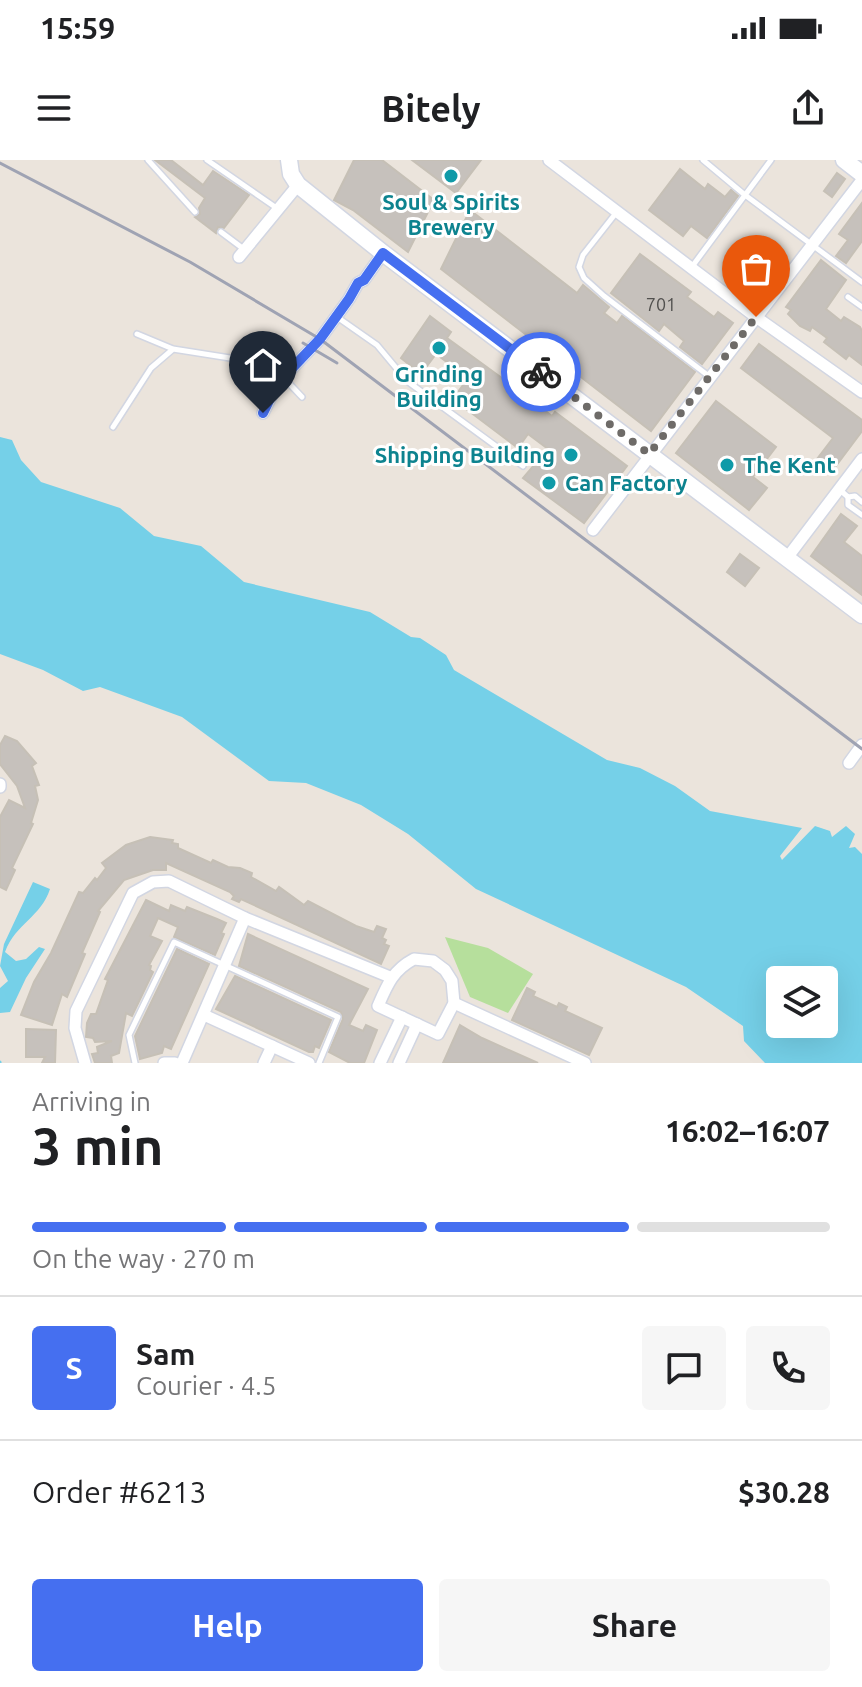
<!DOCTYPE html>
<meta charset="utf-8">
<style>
:root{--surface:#fff;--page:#f6f6f6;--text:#202124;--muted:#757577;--line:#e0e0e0;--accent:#456ff0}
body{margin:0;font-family:Ubuntu,sans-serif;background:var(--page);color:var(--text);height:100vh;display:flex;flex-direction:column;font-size:30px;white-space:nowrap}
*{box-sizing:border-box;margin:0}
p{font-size:26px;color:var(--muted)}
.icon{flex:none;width:44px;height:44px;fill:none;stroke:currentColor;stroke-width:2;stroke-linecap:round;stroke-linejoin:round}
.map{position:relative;height:903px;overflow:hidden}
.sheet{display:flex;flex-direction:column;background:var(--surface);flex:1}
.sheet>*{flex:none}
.tools{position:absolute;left:766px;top:806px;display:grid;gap:16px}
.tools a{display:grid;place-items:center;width:72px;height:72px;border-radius:8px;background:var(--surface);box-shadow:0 8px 32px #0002;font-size:40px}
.pin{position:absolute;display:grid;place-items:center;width:68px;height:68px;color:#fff;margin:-82px -34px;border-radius:50% 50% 50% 0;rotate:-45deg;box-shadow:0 0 8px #0007}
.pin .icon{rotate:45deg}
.courier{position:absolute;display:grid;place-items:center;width:80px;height:80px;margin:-40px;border:6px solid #456ff0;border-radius:50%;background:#fff;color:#222;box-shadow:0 2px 10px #0007}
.head em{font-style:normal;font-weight:700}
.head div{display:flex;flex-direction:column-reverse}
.head{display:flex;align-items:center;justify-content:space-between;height:136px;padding:0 32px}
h1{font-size:52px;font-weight:700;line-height:60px}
.bar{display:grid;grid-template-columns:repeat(4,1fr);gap:12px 8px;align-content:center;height:96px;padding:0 32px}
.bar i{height:10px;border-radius:6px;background:var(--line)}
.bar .active{background:var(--accent)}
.bar p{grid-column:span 4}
.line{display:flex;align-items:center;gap:20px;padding:0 32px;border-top:2px solid var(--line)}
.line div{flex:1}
.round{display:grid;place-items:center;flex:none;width:84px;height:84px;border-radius:8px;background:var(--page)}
.primary-button{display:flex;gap:16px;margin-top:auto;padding:16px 32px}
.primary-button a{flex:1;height:92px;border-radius:8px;background:var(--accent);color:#fff;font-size:32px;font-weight:700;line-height:92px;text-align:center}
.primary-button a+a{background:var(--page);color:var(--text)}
.status{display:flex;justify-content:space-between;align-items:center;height:56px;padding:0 40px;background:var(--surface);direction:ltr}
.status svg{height:22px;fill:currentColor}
header{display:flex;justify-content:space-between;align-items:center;height:104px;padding:0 32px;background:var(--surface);font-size:36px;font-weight:700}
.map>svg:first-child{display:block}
</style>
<div class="status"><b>15:59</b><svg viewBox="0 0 49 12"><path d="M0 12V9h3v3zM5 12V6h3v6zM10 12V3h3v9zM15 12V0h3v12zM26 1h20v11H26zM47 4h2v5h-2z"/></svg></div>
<header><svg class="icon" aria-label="menu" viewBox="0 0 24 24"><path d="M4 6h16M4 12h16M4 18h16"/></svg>Bitely<svg class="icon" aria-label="share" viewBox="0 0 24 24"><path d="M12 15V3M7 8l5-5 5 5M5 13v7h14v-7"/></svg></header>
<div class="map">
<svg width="862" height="903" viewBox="0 0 862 903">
<rect width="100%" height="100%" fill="#ebe4dc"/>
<path fill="#b6df9c" d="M445,777L488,788L533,814L508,853L470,837Z"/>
<g fill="#75d0e8" fill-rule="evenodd">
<path d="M0,277L12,280L21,300L41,322L120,348L154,376L201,386L244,422L370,452L411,477L420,478L446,495L454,510L607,600L640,608L675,626L710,651L802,668L780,696L782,700L815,666L830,671L832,677L846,666L855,674L849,688L855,687L862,694V903H765L744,881L743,866L686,827L476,729L408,674L361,645L306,623L269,621L182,557L100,527L83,531L43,510L0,494ZM824,820V864H780V820Z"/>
<path d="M33,722L50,729C41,757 16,763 5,792L16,801L26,799L39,787L45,789L26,818L10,852L0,853V828L8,821L0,806L4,784Z"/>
</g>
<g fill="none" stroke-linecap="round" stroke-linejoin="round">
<path stroke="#75d0e8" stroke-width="3" d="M0,902V903"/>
</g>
<g fill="#c6c1bc" stroke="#c6c0b6" stroke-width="2">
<path d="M155,0H171L203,25L213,11L249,35L224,68L218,67L216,73L195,57L200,54L199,48L205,38Z"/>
<path d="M354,0H382L434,40L408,92L353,50L334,40Z"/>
<path d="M412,0H481L456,33Z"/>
<path d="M680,9L705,29L708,24L725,37L731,30L738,36L707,78L691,66L683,76L649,50Z"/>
<path d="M837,13L845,19L832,37L824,31Z"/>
<path d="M862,43V81L846,103L836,96L848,80L839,74Z"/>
<path d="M470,50L577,133L583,125L589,130L609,147L604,153L617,163L622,156L695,212L651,271L441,109Z"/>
<path d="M640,94L691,132L687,137L714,157L718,152L733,163L702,204L680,187L684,181L664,164L659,171L611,133Z"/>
<path d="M821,100L846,120L826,149L841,161L844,157L860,167L862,171V205L849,195L846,199L824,182L827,178L812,167L810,171L800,166L788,154L791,150L786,147Z"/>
<path d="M430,156L451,172L447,178L510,224L513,220L525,229L522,233L552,256L555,252L627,306L584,363L523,318L548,289L528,274L518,288L453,239L468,218L436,194L421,214L401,198Z"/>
<path d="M759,184L862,260V271L833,310L817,299L833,278L741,208Z"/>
<path d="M716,241L776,287L753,317L767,328L749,350L676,293Z"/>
<path d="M841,354L857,366L844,382L862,396V435L811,396Z"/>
<path d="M740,394L759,408L745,426L727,412Z"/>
<path d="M5,576L17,581L36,603L32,606L39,625L35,626L38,640L31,663L33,664L12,708L15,710L6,730L0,727V657L9,640L25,648L17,626L0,604V585Z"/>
<path d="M150,677L173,680L172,683L178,684V688L211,703L213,700L228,707L240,708L252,713L251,717L276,731L279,727L304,745L308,741L356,766L374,772L377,766L386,769L382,778L386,780L384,784L389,786L381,804L241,739L239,742L232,739L234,736L230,732L166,703V710H153L124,720L98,751L100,752L82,793L85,794L67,837L62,834L52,865L21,855L34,822L51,793L79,732L83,733L95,718L97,720L106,708L102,703L126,685Z"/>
<path d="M146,740L169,751L171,745L185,751L187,747L217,759L226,763L221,773L224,774L215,795L174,777L178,767L158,758L150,776L162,781L149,805L151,806L150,810L153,812L132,856L126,853L119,893L111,896L112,903H95L92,894L98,893L97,887L112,881L95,882L93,878L86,877L87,863L91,854H96L108,820L105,819Z"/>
<path d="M248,774L368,829L349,865L363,871L366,865L377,870L364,903H350L329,892L343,859L341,852L239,806Z"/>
<path d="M177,789L209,804L171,889L164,886L162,893L140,899L135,876Z"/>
<path d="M235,816L331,860L319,888L315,886L313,892H309L216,849Z"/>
<path d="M527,828L535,832L533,836L557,847L559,843L567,847L565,851L602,868L589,895L512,860Z"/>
<path d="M460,865L482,878L538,903H443Z"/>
<path d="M26,869L56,870L55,903H42L45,897H26Z"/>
</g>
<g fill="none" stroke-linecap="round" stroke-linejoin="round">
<g stroke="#d2d6e2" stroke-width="8">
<g id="lane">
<path d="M148,0L195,52"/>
<path d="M207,0L278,49"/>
<path d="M703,0L745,35L862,122"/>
<path d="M616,53L583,95L579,107L584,118L604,136L710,217"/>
<path d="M221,72L245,90"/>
<path d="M691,108L771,0"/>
<path d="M848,137L862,147"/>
<path d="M337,157L377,185L407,221L523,306"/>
<path d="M137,174L173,189L230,198L287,212"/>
<path d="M284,218L302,237"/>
<path d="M113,267L151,208L172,190"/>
<path d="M840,330L848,337L855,336L862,342"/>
<path d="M848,337V345L862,355"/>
<path d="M135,903L129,875L174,782L338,857L319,903"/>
</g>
</g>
<g stroke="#d2d6e2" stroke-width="14">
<g id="street">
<path d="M549,0L756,157L862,232"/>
<path d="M239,97L298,25"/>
<path d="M263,253L277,224L320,179L349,139L358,123L364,120L383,93"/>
<path d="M593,370L862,20"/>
<path d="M787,398L862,299"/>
<path d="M849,603L862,585"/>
<path d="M0,624V627"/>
<path d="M414,799L433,801L445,810L452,821L454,843L438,874L378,846C387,825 393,810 414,799Z"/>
<path d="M454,843L585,903"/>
<path d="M204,855L309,903"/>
<path d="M85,903L75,868L76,851L133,733L153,722L169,721L245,758L390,817"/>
<path d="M164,903H175"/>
<path d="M182,903L245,758"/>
<path d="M264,903L272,886"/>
<path d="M380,903L402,857"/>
<path d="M399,903L417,864"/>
</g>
</g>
<g stroke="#d2d6e2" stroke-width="19">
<g id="secondary">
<path d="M289,0L291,14L298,25L383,93L862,455"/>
<path d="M844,0L862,14"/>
</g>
</g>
<use href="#lane" stroke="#fff" stroke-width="5"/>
<use href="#street" stroke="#fff" stroke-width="11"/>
<use href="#secondary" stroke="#fff" stroke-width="16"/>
<g stroke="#9fa3b3" stroke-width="3">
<path d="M0,3L190,102L320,179L862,589"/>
<path d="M303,183L337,203"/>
</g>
</g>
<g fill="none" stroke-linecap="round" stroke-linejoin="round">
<path stroke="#6e6b68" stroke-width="8" stroke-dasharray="0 14.4" d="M541,212L649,294L756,157"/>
<path stroke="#456ff0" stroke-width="10" d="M263,253L277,224L320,179L349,139L358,123L364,120L383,93L541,212"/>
</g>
<g fill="#0f9aa8" stroke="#fff" stroke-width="3">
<circle cx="451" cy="16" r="8"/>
<circle cx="439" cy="188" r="8"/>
<circle cx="571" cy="295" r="8"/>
<circle cx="727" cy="305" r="8"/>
<circle cx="549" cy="323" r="8"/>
</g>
<g text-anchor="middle" stroke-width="6" stroke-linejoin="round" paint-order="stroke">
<g font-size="18" fill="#51504e">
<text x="661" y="151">701</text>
</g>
<g font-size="22" font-weight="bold" fill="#0d838f" stroke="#fff">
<text x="451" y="50">Soul &amp; Spirits<tspan x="451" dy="25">Brewery</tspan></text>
<text x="439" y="222">Grinding<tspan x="439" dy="25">Building</tspan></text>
<text x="555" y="303" text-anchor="end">Shipping Building</text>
<text x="743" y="313" text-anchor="start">The Kent</text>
<text x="565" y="331" text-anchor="start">Can Factory</text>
</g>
</g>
</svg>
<div class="tools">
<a><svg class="icon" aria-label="layers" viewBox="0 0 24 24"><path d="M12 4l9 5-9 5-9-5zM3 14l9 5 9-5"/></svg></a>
</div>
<div class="pin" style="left:756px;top:157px;background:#ea580c"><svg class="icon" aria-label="bag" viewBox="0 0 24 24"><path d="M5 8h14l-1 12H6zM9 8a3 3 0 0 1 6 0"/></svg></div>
<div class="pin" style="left:263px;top:253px;background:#1f2937"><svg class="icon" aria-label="home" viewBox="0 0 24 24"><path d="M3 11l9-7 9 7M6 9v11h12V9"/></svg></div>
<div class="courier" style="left:541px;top:212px"><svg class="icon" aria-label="bike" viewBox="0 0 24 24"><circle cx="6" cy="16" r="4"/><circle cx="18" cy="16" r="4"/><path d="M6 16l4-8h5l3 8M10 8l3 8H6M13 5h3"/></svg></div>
</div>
<section class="sheet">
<div class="head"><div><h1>3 min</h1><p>Arriving in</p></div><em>16:02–16:07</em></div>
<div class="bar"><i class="active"></i><i class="active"></i><i class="active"></i><i></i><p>On the way · 270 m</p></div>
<div class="line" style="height:144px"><b class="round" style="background:var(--accent);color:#fff">S</b><div><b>Sam</b><p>Courier · 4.5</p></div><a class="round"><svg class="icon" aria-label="chat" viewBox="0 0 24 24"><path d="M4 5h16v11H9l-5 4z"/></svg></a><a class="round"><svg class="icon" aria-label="phone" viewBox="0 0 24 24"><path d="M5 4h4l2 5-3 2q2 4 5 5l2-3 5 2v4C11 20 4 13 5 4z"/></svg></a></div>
<div class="line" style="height:104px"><div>Order #6213</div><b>$30.28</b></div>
<div class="primary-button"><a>Help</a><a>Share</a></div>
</section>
